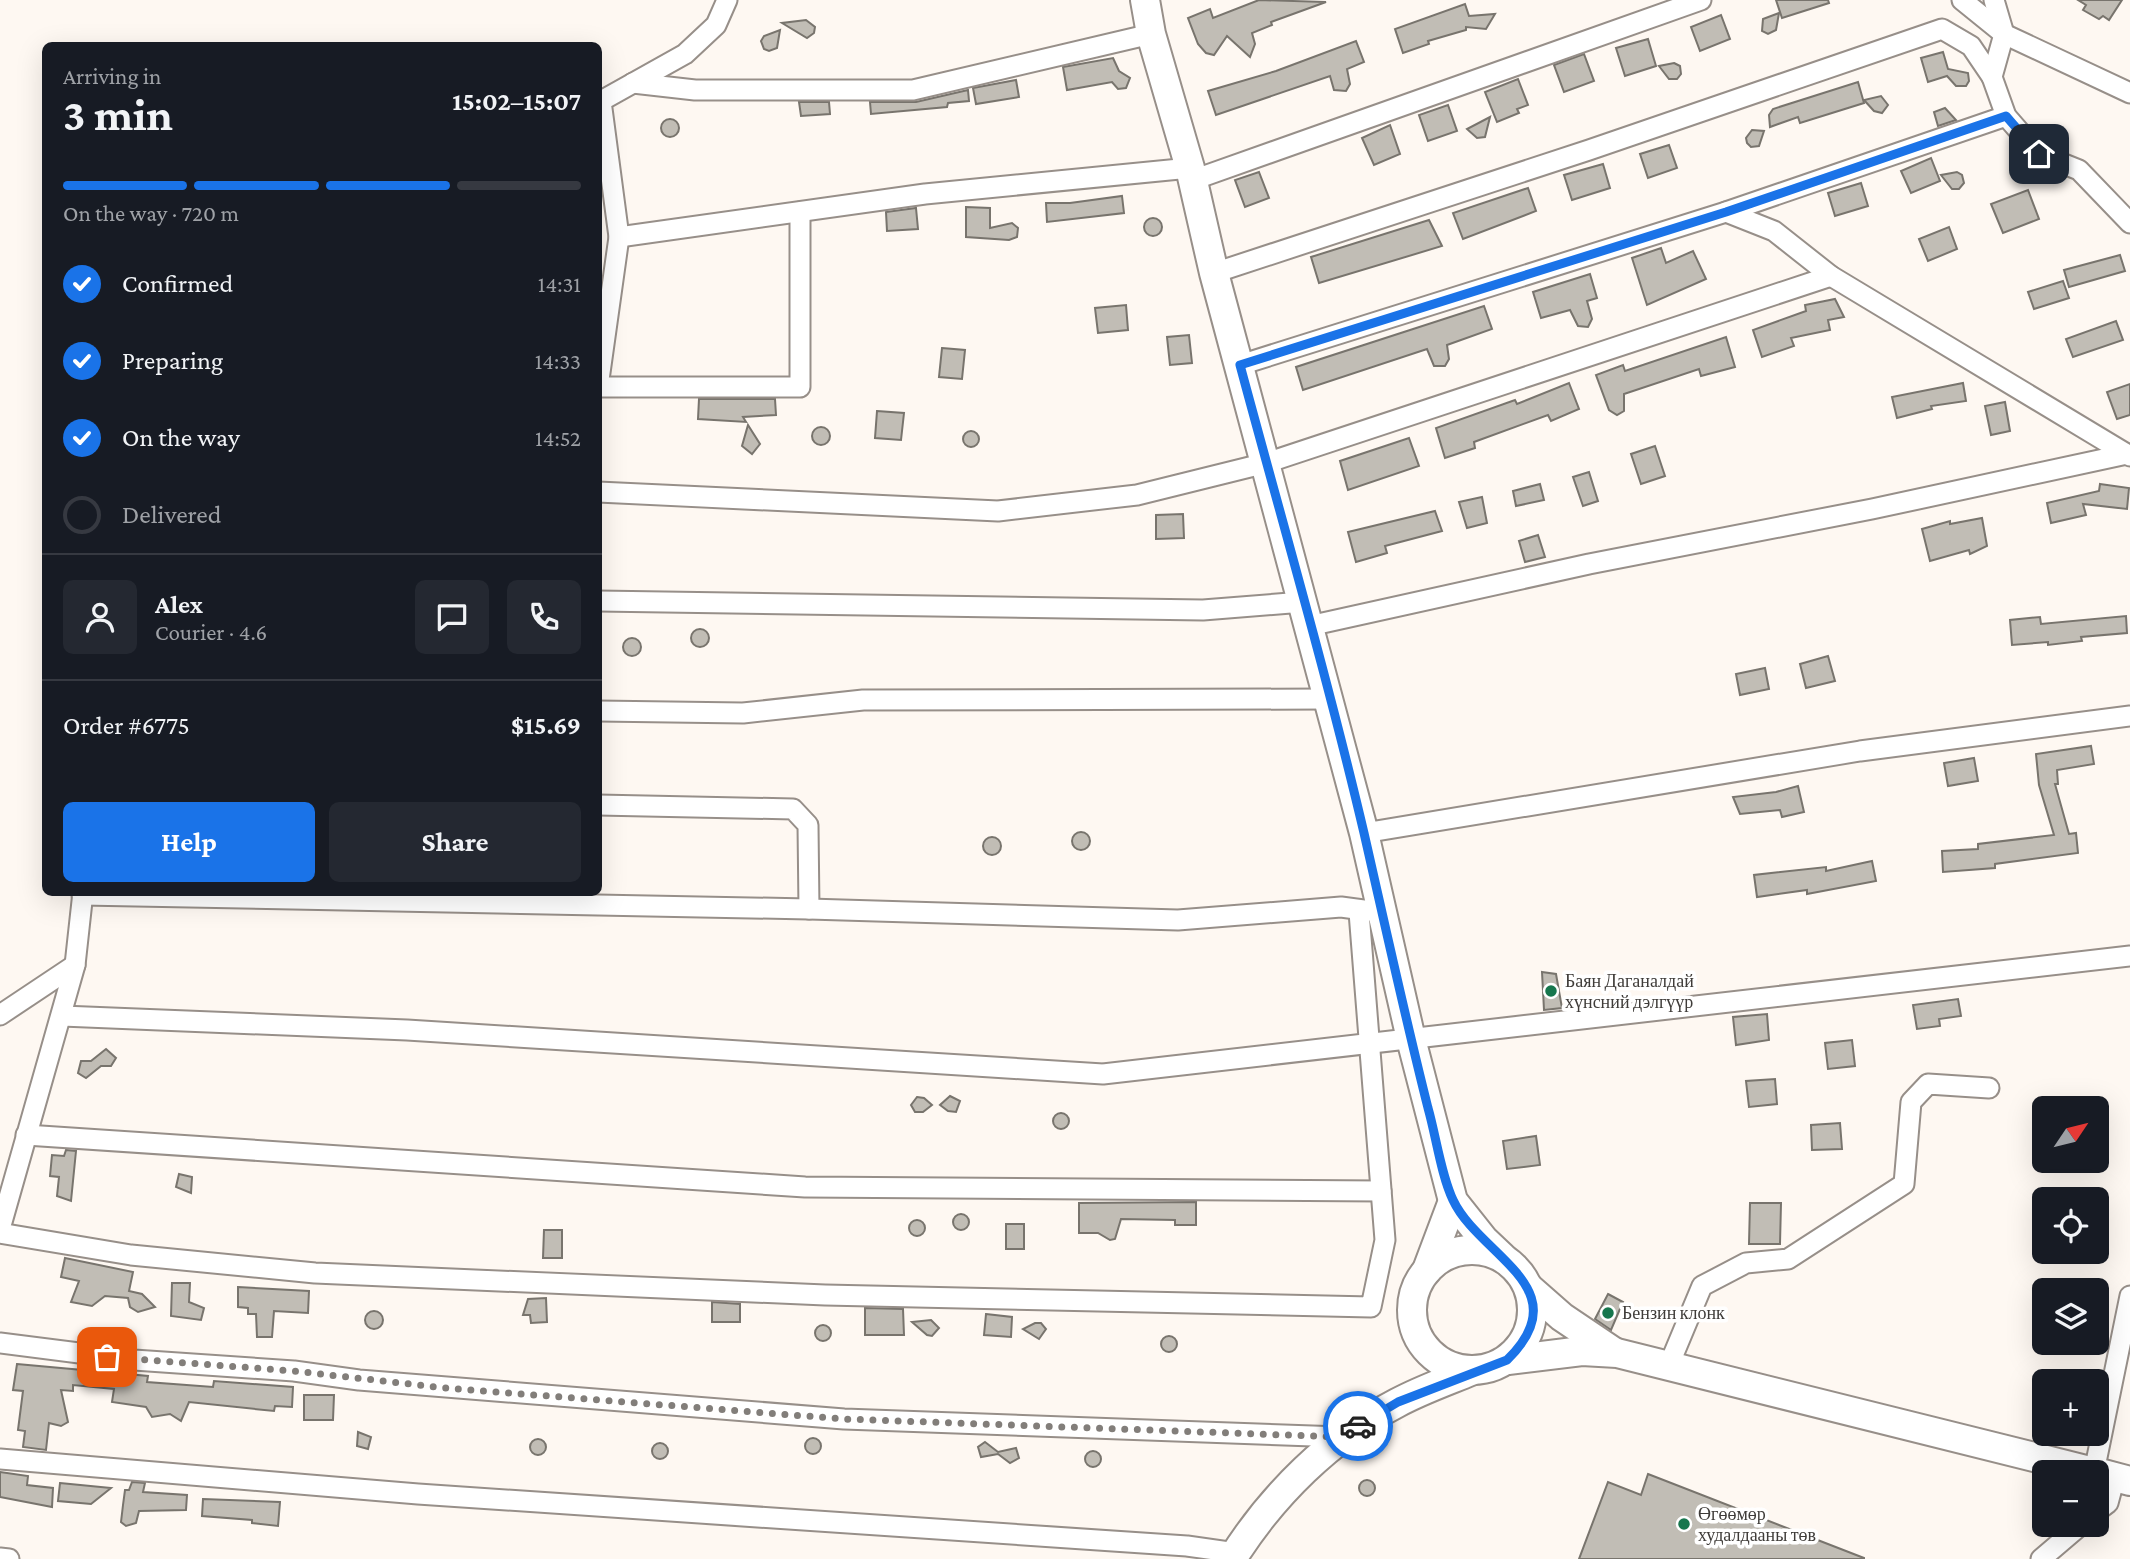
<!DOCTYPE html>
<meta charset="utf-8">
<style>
:root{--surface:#171b24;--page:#242831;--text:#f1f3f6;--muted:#9ea1a6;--line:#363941;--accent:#1a73e8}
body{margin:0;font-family:"Crimson Pro",serif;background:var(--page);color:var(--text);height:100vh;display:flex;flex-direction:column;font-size:26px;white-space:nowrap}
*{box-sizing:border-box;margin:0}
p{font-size:23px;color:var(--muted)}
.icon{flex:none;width:38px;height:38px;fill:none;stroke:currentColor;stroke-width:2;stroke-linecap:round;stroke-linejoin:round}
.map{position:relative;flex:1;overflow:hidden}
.sheet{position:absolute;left:42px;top:42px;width:560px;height:854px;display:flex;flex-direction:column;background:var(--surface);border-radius:10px;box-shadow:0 7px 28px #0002}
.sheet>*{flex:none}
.needle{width:46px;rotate:55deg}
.controls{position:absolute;left:2032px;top:1096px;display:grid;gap:14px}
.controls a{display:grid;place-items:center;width:77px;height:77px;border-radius:10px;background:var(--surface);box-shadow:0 7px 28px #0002;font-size:35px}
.pin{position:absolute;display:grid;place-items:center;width:60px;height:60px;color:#fff;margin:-30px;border-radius:14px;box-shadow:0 4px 10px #0006}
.courier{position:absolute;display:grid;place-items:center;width:70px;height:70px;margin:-35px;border:5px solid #1a73e8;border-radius:50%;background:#fff;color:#222;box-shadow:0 2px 9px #0007}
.headline em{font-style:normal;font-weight:700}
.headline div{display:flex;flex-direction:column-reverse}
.headline{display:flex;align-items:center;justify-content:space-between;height:119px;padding:0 21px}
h1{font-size:46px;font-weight:700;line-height:52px}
.bar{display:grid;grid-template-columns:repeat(4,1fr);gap:10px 7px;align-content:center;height:84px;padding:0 21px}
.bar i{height:9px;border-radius:5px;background:var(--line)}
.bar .selected{background:var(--accent)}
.bar p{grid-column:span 4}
.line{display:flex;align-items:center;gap:18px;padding:0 21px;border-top:2px solid var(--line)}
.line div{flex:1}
.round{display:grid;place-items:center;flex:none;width:74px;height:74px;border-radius:10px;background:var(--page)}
ol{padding:0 21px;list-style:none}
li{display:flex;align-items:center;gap:21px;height:77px}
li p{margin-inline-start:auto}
li .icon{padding:7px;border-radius:50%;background:var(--accent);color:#fff;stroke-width:4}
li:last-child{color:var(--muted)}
li i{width:38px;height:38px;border:4px solid var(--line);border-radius:50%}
.action{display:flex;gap:14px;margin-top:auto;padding:14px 21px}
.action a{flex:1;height:80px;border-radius:10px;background:var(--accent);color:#fff;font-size:28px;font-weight:700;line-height:80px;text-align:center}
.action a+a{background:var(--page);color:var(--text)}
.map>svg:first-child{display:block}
</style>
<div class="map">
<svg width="2130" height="1559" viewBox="0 0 2130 1559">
<rect width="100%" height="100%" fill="#fef8f2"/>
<g fill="#c1bdb5" stroke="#78746d" stroke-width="2">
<path d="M1259,0L1326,2L1271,22L1272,25L1252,33L1255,44L1250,57L1227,36L1214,55L1206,53L1198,44L1188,18L1210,9L1213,18Z"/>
<path d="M1776,0H1828L1829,3L1782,18Z"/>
<path d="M2078,0H2122L2109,20L2103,16L2099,19L2083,10L2086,5Z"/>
<path d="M1465,4L1469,16L1495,14L1486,29L1466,27V30L1428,41L1429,44L1403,53L1395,29Z"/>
<path d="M1779,13L1776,30L1768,34L1762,31L1763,19Z"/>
<path d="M1721,15L1730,39L1700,51L1691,27Z"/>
<path d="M806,20L815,27L814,33L807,38L782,23Z"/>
<path d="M780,30L777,48L769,51L764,49L761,41L764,36Z"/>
<path d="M1648,39L1656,66L1625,76L1616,48Z"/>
<path d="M1356,41L1364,62L1347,69L1350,84L1346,91L1334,90L1330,76L1216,115L1208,91L1276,71Z"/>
<path d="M1943,52L1948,69L1968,73L1969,81L1966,86H1956L1947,76L1928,82L1921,58Z"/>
<path d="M1584,54L1594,81L1564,92L1554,65Z"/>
<path d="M1113,58L1119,71L1130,78L1126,88L1118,89L1112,82L1067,90L1063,67Z"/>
<path d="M1674,63L1680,66L1681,74L1677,79H1669L1659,66Z"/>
<path d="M1518,79L1528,105L1517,109L1519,113L1497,122L1485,92Z"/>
<path d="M1016,80L1019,97L976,104L973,88Z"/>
<path d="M1858,82L1864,103L1800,123L1798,117L1770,127L1769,115L1773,109Z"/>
<path d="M968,90L969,101L948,103L947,107L871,114L870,102H916Z"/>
<path d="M1881,96L1888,105L1882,113L1874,111L1864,100Z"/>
<path d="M799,102H829L830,114L801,116Z"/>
<path d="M1448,105L1457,131L1428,141L1419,115Z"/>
<path d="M1945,108L1956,120L1938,126L1934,112Z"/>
<path d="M1490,117L1485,137L1477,138L1467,129Z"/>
<circle cx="670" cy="128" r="9"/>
<path d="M1390,125L1400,154L1374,165L1362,138Z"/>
<path d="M1752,130L1764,131L1759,146L1751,147L1747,143L1746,138Z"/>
<path d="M1669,145L1677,168L1648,178L1640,154Z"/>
<path d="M1931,158L1940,181L1911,193L1901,171Z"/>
<path d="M1603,164L1610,188L1572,200L1564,175Z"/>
<path d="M1259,172L1269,198L1245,207L1235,180Z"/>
<path d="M1957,172L1962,175L1964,183L1959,189H1952L1941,175Z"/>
<path d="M1861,183L1868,206L1835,216L1828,193Z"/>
<path d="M1528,188L1536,211L1463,239L1453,213Z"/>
<path d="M2028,190L2039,219L2003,233L1991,204Z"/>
<path d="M1122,196L1124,213L1047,222L1046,203H1070Z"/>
<path d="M966,207L990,208V228L1012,223L1018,228L1017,237L1009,240L966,237Z"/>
<path d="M916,208L918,229L887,231L886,212Z"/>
<circle cx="1153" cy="227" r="9"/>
<path d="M1429,220L1442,246L1319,283L1311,257Z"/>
<path d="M1949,227L1957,249L1928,261L1919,239Z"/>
<path d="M1661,248L1666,263L1693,251L1706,279L1647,305L1632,258Z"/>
<path d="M2120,255L2125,271L2069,287L2064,270Z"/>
<path d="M1590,274L1597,298L1587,301L1592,319L1588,327L1578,326L1570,310L1541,318L1533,292Z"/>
<path d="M2063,281L2069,298L2034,309L2028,292Z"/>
<path d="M1835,299L1844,317L1828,320L1830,330L1791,338L1794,346L1762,357L1753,330L1806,311L1805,305Z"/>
<path d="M1126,305L1128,330L1098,333L1095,308Z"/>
<path d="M1484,306L1492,329L1447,345L1449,359L1445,366H1434L1427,349L1303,390L1296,367Z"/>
<path d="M2116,321L2123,340L2073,357L2066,339Z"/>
<path d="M1189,335L1192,363L1170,365L1167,337Z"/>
<path d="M1726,337L1735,367L1701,376L1699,369L1624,394V411L1617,415L1609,410L1596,375L1623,365L1625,371Z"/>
<path d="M942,348L965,350L962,379L939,377Z"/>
<path d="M1569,383L1579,409L1551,421L1548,415L1474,442L1475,448L1445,458L1436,428L1515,400L1517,404Z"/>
<path d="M1963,383L1966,401L1931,406L1932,409L1897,418L1892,397Z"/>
<path d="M2130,384V415L2117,419L2107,392Z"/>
<path d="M699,399H775L776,415L743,417L746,422L698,419Z"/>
<path d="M2005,402L2010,431L1991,435L1985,406Z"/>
<path d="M877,411L904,413L901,440L875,438Z"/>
<path d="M748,425L760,444L752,454L742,446Z"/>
<circle cx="821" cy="436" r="9"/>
<circle cx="971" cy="439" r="8"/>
<path d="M1409,438L1419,466L1348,490L1340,461Z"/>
<path d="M1655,446L1665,476L1641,484L1631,454Z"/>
<path d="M1589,472L1598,501L1583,506L1573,477Z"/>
<path d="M1540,484L1544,500L1516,506L1513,491Z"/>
<path d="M2100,484L2129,488L2127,509L2083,504L2086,515L2051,523L2047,503L2099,491Z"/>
<path d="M1482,497L1487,523L1467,528L1459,502Z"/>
<path d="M1435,511L1442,531L1385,546L1387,553L1356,562L1348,532Z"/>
<path d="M1183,514L1184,538L1156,539V515Z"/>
<path d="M1982,518L1987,546L1970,554L1969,550L1930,561L1922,529L1950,521V524Z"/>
<path d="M1538,535L1545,557L1525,562L1519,541Z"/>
<path d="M2126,616L2127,633L2081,637L2082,641L2048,645V642L2012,645L2010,620L2040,617L2041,624Z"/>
<circle cx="700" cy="638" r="9"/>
<circle cx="632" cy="647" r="9"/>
<path d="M1828,656L1835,681L1806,688L1800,664Z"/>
<path d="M1765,668L1769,689L1740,695L1736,674Z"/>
<path d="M2091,746L2094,764L2057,770L2058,784H2055L2069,834L2076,833L2078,853L1995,864V868L1943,872L1942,851L1978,849V844L2054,835L2039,785L2036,754Z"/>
<path d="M1974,758L1978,781L1948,786L1944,763Z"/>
<path d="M1798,786L1804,812L1782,817L1780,810L1740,814L1733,797L1776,792Z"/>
<circle cx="1081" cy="841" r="9"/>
<circle cx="992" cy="846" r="9"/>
<path d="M1872,861L1876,881L1807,894V890L1757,897L1754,875L1826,867V871Z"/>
<path d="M1542,972L1556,974L1562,1008L1544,1010Z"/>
<path d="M1958,999L1961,1016L1939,1019L1940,1026L1917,1029L1913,1005Z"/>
<path d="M1767,1014L1769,1040L1736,1045L1733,1017Z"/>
<path d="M1852,1040L1855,1066L1828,1069L1825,1043Z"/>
<path d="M106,1049L116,1058L111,1066H101L86,1078L78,1073L81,1061H91Z"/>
<path d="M1775,1079L1777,1104L1749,1107L1746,1081Z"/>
<path d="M950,1096L960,1101L956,1112L948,1111L940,1105Z"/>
<path d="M917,1097L924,1098L932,1105L923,1112H915L911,1105Z"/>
<circle cx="1061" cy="1121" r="8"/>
<path d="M1840,1123L1842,1149L1812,1150L1811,1125Z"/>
<path d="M1536,1136L1540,1165L1507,1169L1503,1141Z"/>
<path d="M66,1150L76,1151L71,1201L57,1196L59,1177L50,1176L52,1155L64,1156Z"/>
<path d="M179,1174L192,1177L191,1193L176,1187Z"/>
<path d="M1196,1202V1225H1175V1220L1121,1219L1115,1239L1110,1240L1098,1233H1079V1203Z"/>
<path d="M1750,1203H1781L1780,1244H1749Z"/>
<circle cx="961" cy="1222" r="8"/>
<circle cx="917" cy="1228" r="8"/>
<rect x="1006" y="1224" width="18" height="25"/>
<path d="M544,1230H562V1258H543Z"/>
<path d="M65,1258L133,1272L129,1291L142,1294L155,1307L138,1312L130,1307L128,1298L105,1296L92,1306L71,1302L79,1281L61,1277Z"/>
<path d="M172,1283H190L189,1302L204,1308L201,1320L171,1316Z"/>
<path d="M238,1287L309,1291L308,1313L274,1311L272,1337H257L256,1314H248V1308L238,1307Z"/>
<path d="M1608,1294L1623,1302L1611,1330L1595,1319Z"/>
<path d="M546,1298L547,1322L531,1323L530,1315H523L528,1299Z"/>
<path d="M712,1302L740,1304V1322H712Z"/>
<path d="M865,1308L903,1309L904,1335H865Z"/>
<circle cx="374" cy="1320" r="9"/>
<path d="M986,1314L1012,1317L1011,1337L984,1335Z"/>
<path d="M931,1320L939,1328L932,1336L927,1335L912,1322Z"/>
<path d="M1035,1323H1041L1046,1329L1039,1339L1023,1329Z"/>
<circle cx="823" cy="1333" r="8"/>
<circle cx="1169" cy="1344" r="8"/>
<path d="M17,1364L148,1376L147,1382L213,1387L214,1381L293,1387L292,1407L275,1406L274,1411L189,1402L181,1421L170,1414L152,1417L146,1407L112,1402L114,1389L73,1385V1391L61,1390L68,1422L61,1426L49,1423L46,1450L23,1447L25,1431L18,1430L23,1391L13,1390Z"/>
<path d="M304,1395H334L333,1420H304Z"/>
<path d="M358,1432L371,1437L368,1449L357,1446Z"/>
<circle cx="813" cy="1446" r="8"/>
<circle cx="538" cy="1447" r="8"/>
<path d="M985,1442L998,1452L1016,1448L1019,1458L1010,1463L998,1454L981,1457L978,1447Z"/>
<circle cx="660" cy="1451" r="8"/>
<circle cx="1093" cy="1459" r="8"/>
<path d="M0,1472L28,1476L27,1485L53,1488L52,1507L0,1497Z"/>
<path d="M1648,1474L1864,1558V1559H1579L1608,1482L1641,1495Z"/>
<circle cx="1367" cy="1488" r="8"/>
<path d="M132,1482L145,1483L143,1492L187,1495L186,1510L139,1511L136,1523L126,1526L121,1522L123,1505L125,1490H129Z"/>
<path d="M60,1483L111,1488L91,1504L58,1501Z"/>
<path d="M203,1499L280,1502L278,1526L252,1523V1520L202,1516Z"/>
</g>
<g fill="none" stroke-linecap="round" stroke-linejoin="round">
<g stroke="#978f89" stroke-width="23">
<g id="street">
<path d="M1962,0L2004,34L2130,93"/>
<path d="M1994,0L2004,34L1992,77L2006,116L2039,154L2079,170L2130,223"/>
<path d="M633,83L695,90H913L1151,34"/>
<path d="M1193,180L1701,0"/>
<path d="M1726,212L1774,231L1831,276L2130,456"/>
<path d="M619,237L925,194L1190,168"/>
<path d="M1214,273L1589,150L1942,29L1971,46L1992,77"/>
<path d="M1240,365L1726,212L2006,116"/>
<path d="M598,387L619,237L601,101L685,54L716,25L727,0"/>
<path d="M601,387H800V212"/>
<path d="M598,492L998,511L1137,495L1266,463L1831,276"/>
<path d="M598,601L1203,610L1303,602"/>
<path d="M1309,626L1589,564L1872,509L2127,454"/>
<path d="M598,711L743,713L863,700L1329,699"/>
<path d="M598,805L793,809L808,825L809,909"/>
<path d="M1364,833L1860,751L2130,716"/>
<path d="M82,895L809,909L1178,920L1341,907L1371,911"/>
<path d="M0,1015L75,965"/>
<path d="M62,1016L407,1030L1103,1074L2130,956"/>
<path d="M26,1135L805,1187L1381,1191"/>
<path d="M0,1229L75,965L83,892"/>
<path d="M0,1233L131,1255L315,1273L825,1295L1371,1307L1385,1240L1359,912"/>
<path d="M0,1343L134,1360L294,1371L359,1380L844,1419L1341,1437"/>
<path d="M1669,1365L1702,1286L1746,1263L1788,1259L1904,1184L1911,1102L1928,1084L1989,1088"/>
<path d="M0,1459L418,1494L1187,1546L1236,1553"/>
<path d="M2094,1472L2130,1296"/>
<path d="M2096,1512L2108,1503L2115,1477"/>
<path d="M0,1558L9,1559"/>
<path d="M2041,1559L2082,1524"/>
</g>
</g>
<g stroke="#978f89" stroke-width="32">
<g id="secondary">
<path d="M1145,0L1151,34L1190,168L1214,273L1364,833L1411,1039L1453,1201L1484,1240L1502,1257"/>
<circle cx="1472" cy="1310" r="60"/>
<path d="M1427,1270L1453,1201"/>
<path d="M1529,1288L1562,1317L1614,1352"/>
<path d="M1508,1360L1582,1351L1617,1353L2094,1472"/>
<path d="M2096,1472L2130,1481"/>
<path d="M1232,1559C1272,1495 1330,1438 1397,1403C1421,1390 1447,1381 1471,1371"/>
</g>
</g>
<use href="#street" stroke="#fff" stroke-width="19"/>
<use href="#secondary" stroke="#fff" stroke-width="28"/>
</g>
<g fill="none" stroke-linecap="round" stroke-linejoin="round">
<path stroke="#827e7a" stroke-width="7" stroke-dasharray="0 12.6" d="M107,1357L294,1371L445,1388L844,1419L1341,1437L1358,1426"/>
<path stroke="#1a73e8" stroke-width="9" d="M1358,1426L1398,1402L1507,1360C1581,1288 1479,1256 1453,1200C1441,1175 1436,1136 1428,1108C1405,1017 1385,925 1364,833C1327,676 1282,521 1240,365L1726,212L2006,116L2039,154"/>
</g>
<g fill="#16764d" stroke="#fff" stroke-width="2.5">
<circle cx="1551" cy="991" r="7"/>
<circle cx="1608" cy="1313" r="7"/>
<circle cx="1684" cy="1524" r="7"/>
</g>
<g text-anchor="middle" stroke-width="7" stroke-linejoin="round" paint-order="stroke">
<g font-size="18" fill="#3f3c39" stroke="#fff" text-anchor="start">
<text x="1565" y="987">Баян Даганалдай<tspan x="1565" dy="21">хүнсний дэлгүүр</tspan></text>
<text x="1622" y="1319">Бензин клонк</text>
<text x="1698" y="1520">Өгөөмөр<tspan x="1698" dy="21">худалдааны төв</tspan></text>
</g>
</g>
</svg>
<div class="controls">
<a><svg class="needle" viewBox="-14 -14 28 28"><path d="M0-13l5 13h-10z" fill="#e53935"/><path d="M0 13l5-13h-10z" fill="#9ea1a6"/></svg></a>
<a><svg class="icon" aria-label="locate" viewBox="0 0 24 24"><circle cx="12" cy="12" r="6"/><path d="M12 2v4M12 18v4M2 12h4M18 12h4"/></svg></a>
<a><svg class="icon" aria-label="layers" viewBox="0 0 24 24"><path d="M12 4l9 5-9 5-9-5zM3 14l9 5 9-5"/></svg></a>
<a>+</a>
<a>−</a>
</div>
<div class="pin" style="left:107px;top:1357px;background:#ea580c"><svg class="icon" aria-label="bag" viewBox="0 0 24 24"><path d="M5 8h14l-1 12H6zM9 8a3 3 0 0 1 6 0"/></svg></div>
<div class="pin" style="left:2039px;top:154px;background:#1f2937"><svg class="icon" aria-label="home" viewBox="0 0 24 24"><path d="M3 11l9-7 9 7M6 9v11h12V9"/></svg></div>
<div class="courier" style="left:1358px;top:1426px"><svg class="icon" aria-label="car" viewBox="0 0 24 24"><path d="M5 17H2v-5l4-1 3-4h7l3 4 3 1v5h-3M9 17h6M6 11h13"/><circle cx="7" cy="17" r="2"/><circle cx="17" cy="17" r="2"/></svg></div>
<section class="sheet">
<div class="headline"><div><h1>3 min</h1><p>Arriving in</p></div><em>15:02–15:07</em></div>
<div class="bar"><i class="selected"></i><i class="selected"></i><i class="selected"></i><i></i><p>On the way · 720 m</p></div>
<ol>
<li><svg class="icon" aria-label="check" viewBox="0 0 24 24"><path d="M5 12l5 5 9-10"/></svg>Confirmed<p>14:31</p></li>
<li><svg class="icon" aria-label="check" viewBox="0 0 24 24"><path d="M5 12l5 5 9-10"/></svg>Preparing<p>14:33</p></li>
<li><svg class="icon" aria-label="check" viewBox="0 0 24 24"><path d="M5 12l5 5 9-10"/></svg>On the way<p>14:52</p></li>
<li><i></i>Delivered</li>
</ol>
<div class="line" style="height:126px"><a class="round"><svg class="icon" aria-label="person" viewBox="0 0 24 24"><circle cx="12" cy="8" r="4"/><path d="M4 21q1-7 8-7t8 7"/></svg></a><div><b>Alex</b><p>Courier · 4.6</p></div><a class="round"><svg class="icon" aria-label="chat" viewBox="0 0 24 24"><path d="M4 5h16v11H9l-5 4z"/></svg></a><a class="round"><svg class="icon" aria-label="phone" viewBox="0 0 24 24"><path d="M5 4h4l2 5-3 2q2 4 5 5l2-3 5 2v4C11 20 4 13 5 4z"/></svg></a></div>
<div class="line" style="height:91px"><div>Order #6775</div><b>$15.69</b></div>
<div class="action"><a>Help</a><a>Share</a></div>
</section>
</div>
